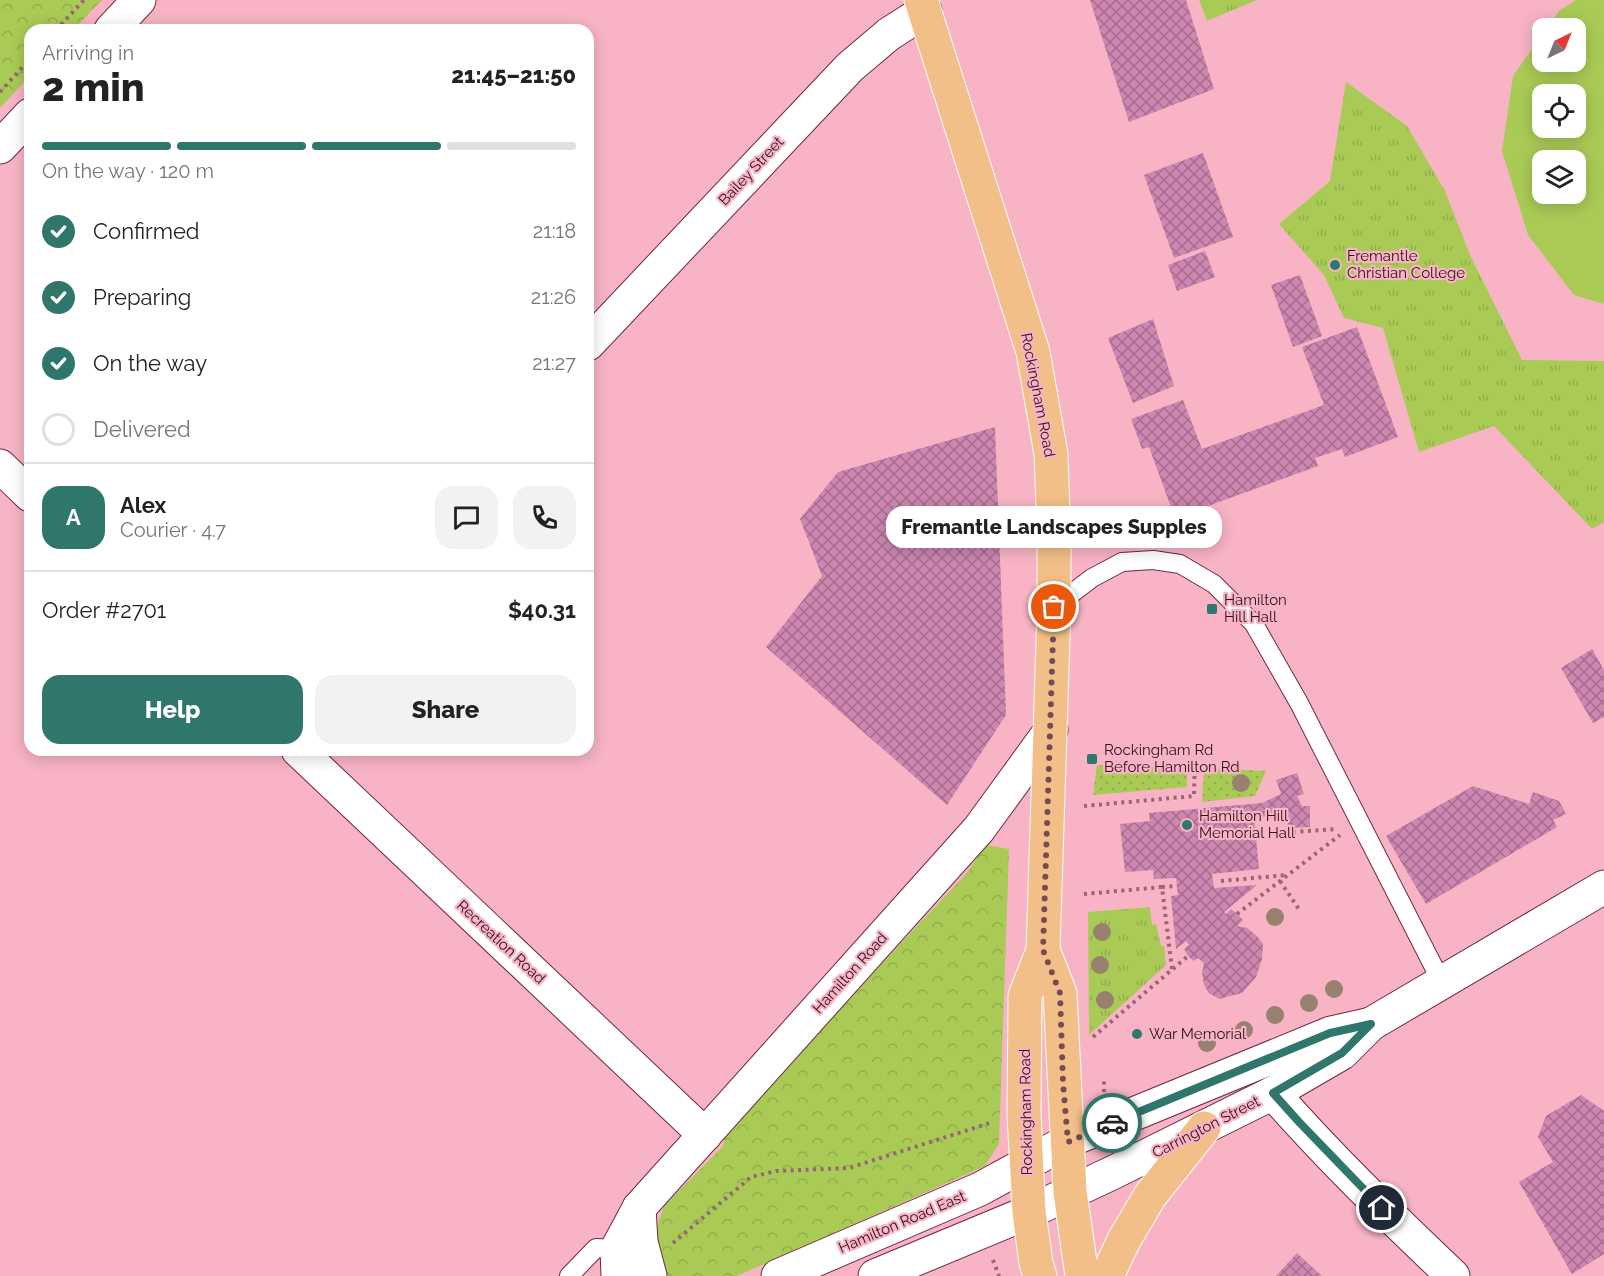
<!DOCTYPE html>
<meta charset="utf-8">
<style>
:root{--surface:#fff;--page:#f2f2f2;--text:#222;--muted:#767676;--line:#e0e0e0;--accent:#2f766d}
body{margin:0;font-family:Raleway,sans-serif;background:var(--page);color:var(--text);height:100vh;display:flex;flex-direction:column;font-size:22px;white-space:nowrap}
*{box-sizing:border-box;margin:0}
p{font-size:20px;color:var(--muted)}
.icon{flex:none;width:33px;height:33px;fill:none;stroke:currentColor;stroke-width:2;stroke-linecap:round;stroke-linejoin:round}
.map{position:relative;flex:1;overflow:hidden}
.sheet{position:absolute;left:24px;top:24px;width:570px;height:732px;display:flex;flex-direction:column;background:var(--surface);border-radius:18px;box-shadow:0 3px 15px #0003}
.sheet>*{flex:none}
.needle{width:39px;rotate:43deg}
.tools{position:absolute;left:1532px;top:18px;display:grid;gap:12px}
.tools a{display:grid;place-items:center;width:54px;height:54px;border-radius:12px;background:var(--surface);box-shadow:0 3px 15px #0003;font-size:30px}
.pin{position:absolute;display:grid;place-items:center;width:51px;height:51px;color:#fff;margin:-26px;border:3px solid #fff;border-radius:50%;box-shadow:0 2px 6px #0007}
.courier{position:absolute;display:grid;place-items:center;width:60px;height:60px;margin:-30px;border:4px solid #2f766d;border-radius:50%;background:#fff;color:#222;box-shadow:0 2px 8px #0007}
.bubble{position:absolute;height:42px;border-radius:18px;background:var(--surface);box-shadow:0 3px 15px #0003;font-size:20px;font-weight:800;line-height:42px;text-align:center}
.summary em{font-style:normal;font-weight:800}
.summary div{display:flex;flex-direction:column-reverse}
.summary{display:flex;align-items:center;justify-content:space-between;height:102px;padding:0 18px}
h1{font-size:39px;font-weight:800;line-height:45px}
.bar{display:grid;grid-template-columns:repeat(4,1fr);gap:9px 6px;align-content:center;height:72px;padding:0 18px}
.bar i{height:8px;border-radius:4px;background:var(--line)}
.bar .selected{background:var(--accent)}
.bar p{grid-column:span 4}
.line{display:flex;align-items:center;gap:15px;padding:0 18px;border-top:2px solid var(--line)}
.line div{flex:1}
.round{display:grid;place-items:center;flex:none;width:63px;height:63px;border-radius:18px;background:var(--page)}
ol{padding:0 18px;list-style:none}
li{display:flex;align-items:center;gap:18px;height:66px}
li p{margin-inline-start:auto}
li .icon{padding:6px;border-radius:50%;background:var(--accent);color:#fff;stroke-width:4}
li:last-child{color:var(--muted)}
li i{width:33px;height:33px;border:3px solid var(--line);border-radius:50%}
.action{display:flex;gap:12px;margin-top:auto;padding:12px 18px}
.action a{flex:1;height:69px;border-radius:18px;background:var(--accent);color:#fff;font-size:24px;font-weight:800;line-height:69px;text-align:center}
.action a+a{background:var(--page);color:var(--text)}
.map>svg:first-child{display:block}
</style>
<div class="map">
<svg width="1604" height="1276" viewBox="0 0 1604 1276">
<defs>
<pattern id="grass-tufts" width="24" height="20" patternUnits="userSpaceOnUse" patternTransform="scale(1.5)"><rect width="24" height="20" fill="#a9cb56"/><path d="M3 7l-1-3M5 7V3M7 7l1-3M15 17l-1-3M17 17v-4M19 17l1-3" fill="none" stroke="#92ad4a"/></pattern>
<pattern id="forest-crowns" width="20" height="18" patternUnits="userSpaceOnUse" patternTransform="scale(1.5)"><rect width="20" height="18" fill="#a9cb56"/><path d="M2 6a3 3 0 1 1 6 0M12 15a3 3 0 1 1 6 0" fill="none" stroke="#92ad4a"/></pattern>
<pattern id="garden-dots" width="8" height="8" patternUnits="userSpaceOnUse" patternTransform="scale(1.5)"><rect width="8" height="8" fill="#a9cb56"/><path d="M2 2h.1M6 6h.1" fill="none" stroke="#92ad4a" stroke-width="1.8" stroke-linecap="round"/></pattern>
<pattern id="building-cross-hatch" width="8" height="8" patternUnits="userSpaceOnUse" patternTransform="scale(1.5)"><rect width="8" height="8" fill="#cd87b0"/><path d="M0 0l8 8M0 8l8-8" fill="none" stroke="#a76d8e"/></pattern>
</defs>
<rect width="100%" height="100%" fill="#f8b4c4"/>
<g fill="url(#grass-tufts)">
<path d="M1199,0H1257L1207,21Z"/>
<path d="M1346,82L1407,126L1445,191L1470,255L1522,360L1604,361V522L1592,529L1494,426L1419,452L1383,328L1344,318L1324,275L1279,224L1330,181Z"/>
<path d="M1150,907L1152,925L1156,924L1161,946H1164L1166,965L1089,1035L1088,912Z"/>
</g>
<g fill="url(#forest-crowns)">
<path d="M0,0H102L73,30H30V76L0,108Z"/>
<path d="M986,845L1009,849L999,1144L985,1166L737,1276H662L653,1237L664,1206L723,1146L727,1128L966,874Z"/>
</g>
<g fill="url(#garden-dots)">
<path d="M1097,765L1187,768V787L1093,795Z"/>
<path d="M1204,768L1266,771L1255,796L1202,802Z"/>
</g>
<path fill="#a9cb56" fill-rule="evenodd" d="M1576,0H1604V304L1574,295L1528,235L1502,151L1513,76L1542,35V62H1575V28H1547L1560,10ZM1542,94H1575V128H1542ZM1542,160H1575V194H1542Z"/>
<g fill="url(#building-cross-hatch)">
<path d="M1090,0H1186L1214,89L1129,122Z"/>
<path d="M1203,153L1233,237L1174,258L1144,175Z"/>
<path d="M1205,251L1215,277L1177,291L1168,265Z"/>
<path d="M1300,275L1322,336L1293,347L1271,285Z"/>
<path d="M1153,319L1174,386L1133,403L1108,338Z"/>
<path d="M1357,327L1398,437L1345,457L1342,449L1315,458L1318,466L1175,518L1149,447L1142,449L1131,419L1183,400L1202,449L1324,405L1302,347Z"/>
<path d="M995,427L1006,715L947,805L766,647L822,576L800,519L838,472Z"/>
<path d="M1592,649L1604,670V717L1593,723L1561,668Z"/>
<path d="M1297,773L1304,794L1297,796L1302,806H1310V827L1288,828L1287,810L1270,819L1268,816L1254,818L1259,869L1212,874L1214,888L1257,885L1224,912L1226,914L1231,909L1237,914L1243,920L1237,926L1247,928L1257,936L1263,944L1262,959L1256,977L1242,993L1219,999L1209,993L1204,985L1202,973L1204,963L1198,958L1194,961L1188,956L1184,949L1189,945L1186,941L1176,949L1171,896L1178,895L1176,878L1154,879L1153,870L1125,872L1120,824L1150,821L1149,813L1262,803L1281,794L1276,780Z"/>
<path d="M1473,786L1529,804L1533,792L1559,801L1566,814L1553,820L1557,827L1426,904L1386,836Z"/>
<path d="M1581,1095L1604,1111V1254L1572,1274L1519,1182L1553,1162L1538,1137L1546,1116Z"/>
<path d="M1297,1253L1322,1276H1276Z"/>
</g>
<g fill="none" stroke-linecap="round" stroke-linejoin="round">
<g stroke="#6f2a40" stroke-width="20">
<g id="service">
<path d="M1054,607L1092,578L1122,562L1153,560L1180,564L1214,584L1254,624L1299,703L1441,981"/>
<path d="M569,1276L596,1248L617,1249"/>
</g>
</g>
<g stroke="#6f2a40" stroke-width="35">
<g id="minor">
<path d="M111,30L139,0"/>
<path d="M0,147L30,115"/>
<path d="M588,344L850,67L889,34L925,11"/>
<path d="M0,466L30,495"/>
<path d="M298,750L705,1135"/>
<path d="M639,1208L641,1242L650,1276"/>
<path d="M618,1276L617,1249L639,1208L979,829L1051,730"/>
</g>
</g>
<g stroke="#6f2a40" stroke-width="35">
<path id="tertiary" d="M1273,1093C1329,1157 1391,1217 1453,1276"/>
</g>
<g stroke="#6f2a40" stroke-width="35">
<g id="secondary">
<path d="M778,1276L980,1189L1068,1141L1331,1033L1371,1024"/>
<path d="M875,1276L1029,1212L1112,1173L1273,1093L1342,1053L1371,1024L1604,887"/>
</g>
</g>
<g stroke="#fff" stroke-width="35">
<g id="primary">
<path d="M921,0L1033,352L1051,454L1054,537V607L1043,950L1025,996L1024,1114L1029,1212L1036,1263L1040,1276"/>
<path d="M1043,950L1060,993L1070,1192L1082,1276"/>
<path d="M1107,1276L1124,1240L1150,1196L1204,1128"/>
</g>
</g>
<g stroke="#986673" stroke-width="4" stroke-dasharray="3 4.5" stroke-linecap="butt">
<path d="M56,30L84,0"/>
<path d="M0,92L30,59"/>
<path d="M1084,806L1194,796L1195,756"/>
<path d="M1293,832L1337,829"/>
<path d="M1221,881L1287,875"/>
<path d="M1280,881L1300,911"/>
<path d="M1084,894L1162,887"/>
<path d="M1237,914L1340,835"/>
<path d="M1172,969L1162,887L1177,886"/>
<path d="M1093,1037L1188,956"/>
<path d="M1104,1092V1081"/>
<path d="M673,1243L751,1177L776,1171L849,1168L993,1122"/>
<path d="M993,1260L999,1276"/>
</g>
<use href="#service" stroke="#fff" stroke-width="18"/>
<use href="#minor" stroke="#fff" stroke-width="33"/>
<use href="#tertiary" stroke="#fff" stroke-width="33"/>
<use href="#secondary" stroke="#fff" stroke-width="33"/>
<use href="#primary" stroke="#f3bf88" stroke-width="33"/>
</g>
<g fill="#98816e">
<circle cx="1241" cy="783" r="9"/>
<circle cx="1275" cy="917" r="9"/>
<circle cx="1102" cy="932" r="9"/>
<circle cx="1100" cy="965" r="9"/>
<circle cx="1334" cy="989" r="9"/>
<circle cx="1105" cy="1000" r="9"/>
<circle cx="1309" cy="1003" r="9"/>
<circle cx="1275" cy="1015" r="9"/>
<circle cx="1244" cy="1030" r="9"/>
<circle cx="1207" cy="1043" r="9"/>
</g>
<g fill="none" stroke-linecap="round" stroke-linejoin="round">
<path stroke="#764b56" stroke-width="6" stroke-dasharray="0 10.8" d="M1054,607L1043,950L1060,993L1063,1083L1068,1142L1112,1123"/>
<path stroke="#2f766d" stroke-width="8" d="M1112,1123L1330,1033L1371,1024L1342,1053L1273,1093L1299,1122L1382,1208"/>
</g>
<g fill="#2f766d" stroke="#f8b4c4" stroke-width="2">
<circle cx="1335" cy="265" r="6"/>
<rect x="1206" y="603" width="12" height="12" rx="3"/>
<rect x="1086" y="753" width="12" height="12" rx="3"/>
<circle cx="1187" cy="825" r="6"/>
<circle cx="1137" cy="1034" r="6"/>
</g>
<g text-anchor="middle" stroke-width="4.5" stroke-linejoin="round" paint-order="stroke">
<g font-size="15" fill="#30121b" stroke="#f8b4c4">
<text transform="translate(751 171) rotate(-47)" y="5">Bailey Street</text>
<text transform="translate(1038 395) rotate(79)" y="5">Rockingham Road</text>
<text transform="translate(501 942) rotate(43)" y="5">Recreation Road</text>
<text transform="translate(850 973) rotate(-48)" y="5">Hamilton Road</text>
<text transform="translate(1026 1112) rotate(-91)" y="5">Rockingham Road</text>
<text transform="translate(1206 1127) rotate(-27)" y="5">Carrington Street</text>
<text transform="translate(902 1222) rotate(-23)" y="5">Hamilton Road East</text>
</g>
<g font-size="15" fill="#30121b" stroke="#f8b4c4" text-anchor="start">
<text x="1347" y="261">Fremantle<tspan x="1347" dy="17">Christian College</tspan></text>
<text x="1224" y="605">Hamilton<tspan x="1224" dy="17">Hill Hall</tspan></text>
<text x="1104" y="755">Rockingham Rd<tspan x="1104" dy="17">Before Hamilton Rd</tspan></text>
<text x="1199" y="821">Hamilton Hill<tspan x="1199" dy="17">Memorial Hall</tspan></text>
<text x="1149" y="1039">War Memorial</text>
</g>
</g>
</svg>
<div class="tools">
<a><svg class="needle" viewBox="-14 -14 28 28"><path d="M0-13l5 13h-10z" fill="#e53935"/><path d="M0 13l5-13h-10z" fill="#767676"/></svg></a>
<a><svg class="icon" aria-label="locate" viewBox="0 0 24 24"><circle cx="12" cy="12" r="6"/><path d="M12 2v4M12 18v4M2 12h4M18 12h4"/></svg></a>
<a><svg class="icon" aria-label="layers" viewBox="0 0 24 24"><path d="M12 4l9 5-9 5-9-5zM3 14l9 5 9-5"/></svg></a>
</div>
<div class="pin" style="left:1054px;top:607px;background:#ea580c"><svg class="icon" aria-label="bag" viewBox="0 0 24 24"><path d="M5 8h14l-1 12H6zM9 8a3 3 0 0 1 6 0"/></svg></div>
<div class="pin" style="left:1382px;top:1208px;background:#1f2937"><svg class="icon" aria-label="home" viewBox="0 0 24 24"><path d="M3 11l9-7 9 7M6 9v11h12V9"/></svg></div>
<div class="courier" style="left:1112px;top:1123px"><svg class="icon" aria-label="car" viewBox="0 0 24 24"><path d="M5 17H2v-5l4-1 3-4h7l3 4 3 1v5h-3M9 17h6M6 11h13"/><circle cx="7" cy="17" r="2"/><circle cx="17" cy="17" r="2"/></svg></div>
<div class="bubble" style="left:886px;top:506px;width:336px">Fremantle Landscapes Supples</div>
<section class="sheet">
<div class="summary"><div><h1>2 min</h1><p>Arriving in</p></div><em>21:45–21:50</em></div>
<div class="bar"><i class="selected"></i><i class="selected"></i><i class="selected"></i><i></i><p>On the way · 120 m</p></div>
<ol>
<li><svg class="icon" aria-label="check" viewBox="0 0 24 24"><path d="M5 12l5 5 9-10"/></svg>Confirmed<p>21:18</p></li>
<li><svg class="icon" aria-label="check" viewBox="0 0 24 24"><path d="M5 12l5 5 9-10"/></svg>Preparing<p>21:26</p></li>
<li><svg class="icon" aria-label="check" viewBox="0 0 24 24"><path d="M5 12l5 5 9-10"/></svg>On the way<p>21:27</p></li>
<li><i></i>Delivered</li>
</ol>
<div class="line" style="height:108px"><b class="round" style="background:var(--accent);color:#fff">A</b><div><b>Alex</b><p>Courier · 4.7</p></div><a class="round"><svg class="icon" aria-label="chat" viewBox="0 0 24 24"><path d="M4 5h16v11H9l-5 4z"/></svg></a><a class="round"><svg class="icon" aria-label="phone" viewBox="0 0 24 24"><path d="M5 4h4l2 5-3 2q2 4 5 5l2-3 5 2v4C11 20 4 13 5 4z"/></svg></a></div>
<div class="line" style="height:78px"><div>Order #2701</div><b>$40.31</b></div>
<div class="action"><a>Help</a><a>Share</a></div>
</section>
</div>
